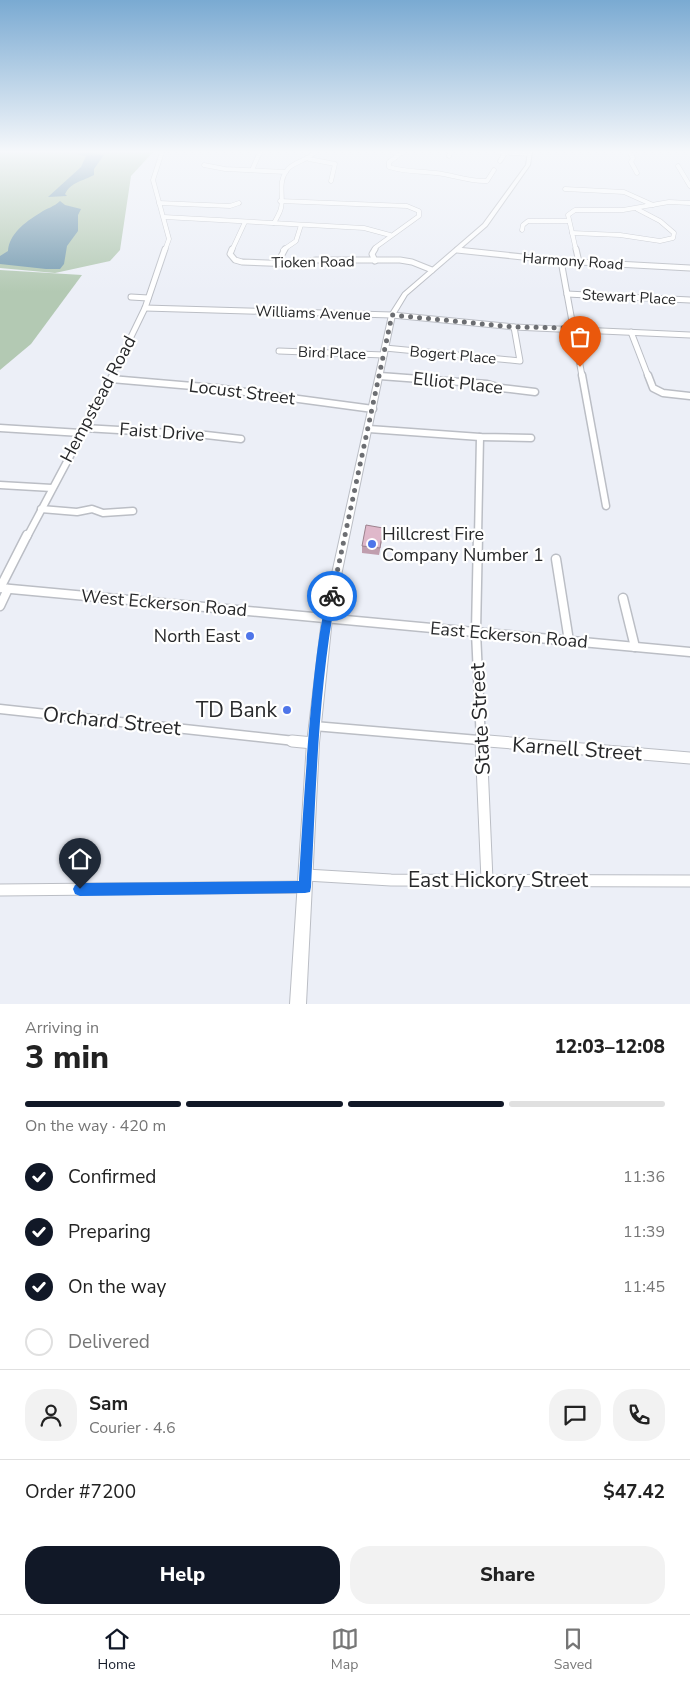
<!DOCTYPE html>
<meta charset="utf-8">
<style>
:root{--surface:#fff;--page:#f2f2f2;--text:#222;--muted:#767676;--line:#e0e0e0;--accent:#111827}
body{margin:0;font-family:"Nunito Sans",sans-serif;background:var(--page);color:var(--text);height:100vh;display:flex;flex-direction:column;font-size:19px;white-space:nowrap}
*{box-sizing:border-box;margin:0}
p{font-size:16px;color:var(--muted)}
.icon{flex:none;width:28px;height:28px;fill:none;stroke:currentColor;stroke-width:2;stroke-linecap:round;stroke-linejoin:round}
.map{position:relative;height:1004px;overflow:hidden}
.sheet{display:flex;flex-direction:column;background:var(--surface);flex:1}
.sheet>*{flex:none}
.pin{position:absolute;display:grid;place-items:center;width:42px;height:42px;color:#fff;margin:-51px -21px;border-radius:50% 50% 50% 0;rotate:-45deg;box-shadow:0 0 5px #0007}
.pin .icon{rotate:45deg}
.courier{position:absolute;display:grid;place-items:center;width:50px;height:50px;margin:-25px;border:4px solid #1a73e8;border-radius:50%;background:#fff;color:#222;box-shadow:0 1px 6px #0007}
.headline em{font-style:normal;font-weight:800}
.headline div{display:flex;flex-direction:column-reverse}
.headline{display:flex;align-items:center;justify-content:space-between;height:85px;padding:0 25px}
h1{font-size:32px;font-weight:800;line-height:38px}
.bar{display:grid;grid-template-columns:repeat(4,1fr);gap:8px 5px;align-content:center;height:60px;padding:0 25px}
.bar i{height:6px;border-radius:4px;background:var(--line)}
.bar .current{background:var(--accent)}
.bar p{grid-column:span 4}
.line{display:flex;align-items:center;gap:12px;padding:0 25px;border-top:1px solid var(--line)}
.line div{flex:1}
.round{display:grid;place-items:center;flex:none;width:52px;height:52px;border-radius:20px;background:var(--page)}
ol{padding:0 25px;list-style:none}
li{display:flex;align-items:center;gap:15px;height:55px}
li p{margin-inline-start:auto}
li .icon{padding:5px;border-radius:50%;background:var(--accent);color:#fff;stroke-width:4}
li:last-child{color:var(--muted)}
li i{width:28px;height:28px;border:2px solid var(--line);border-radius:50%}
.cta{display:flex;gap:10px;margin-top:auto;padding:10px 25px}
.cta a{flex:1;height:58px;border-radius:20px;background:var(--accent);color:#fff;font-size:20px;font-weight:800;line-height:58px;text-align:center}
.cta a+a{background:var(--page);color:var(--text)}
.tab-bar{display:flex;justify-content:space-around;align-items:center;height:70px;border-top:1px solid var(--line);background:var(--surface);font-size:14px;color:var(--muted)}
.tab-bar a{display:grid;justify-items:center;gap:2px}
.tab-bar .current{color:var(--accent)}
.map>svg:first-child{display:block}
</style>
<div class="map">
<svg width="690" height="1004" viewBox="0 0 690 1004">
<rect width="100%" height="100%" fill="#eceff7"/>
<g fill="#b3c9b3">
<path d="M0,152H153L131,176L120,250L110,261L55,273L0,268Z"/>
<path d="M0,270L82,275L31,344L0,370Z"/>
</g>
<g fill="#769bb0">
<path d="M89,152L104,155L94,169V175C83,181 71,182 65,194L67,196L48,197L81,167L86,156L75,154Z"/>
<path d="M60,201L65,205L81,209L78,215V231L67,246L64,264L60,269H46L0,264V256L8,251C9,234 25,222 40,213C47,208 54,207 60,201Z"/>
</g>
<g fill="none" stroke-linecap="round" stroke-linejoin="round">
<g stroke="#bbbec5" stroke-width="5">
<g id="minor-far4">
<path d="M162,152L153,180L169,239L165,250"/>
<path d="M403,152L389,162V167C404,172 420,171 436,173C454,175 469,182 487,181L494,170"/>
<path d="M498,152L530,154"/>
<path d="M629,152L633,158L631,162L637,173"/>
<path d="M449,156L450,152"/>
<path d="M309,159L335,164L331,181"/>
<path d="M500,161L506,152"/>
<path d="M204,165L225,169L286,172"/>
<path d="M678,166L690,186"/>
<path d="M252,170L260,152"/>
<path d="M565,189L624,192L653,205"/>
<path d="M280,201L407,206L419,211V216L376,247L374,250"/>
<path d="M159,203L230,206L239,203"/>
<path d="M164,217L364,228L390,235"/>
<path d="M274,223C276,219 280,213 281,208C284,194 277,182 288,169C295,161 307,161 315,152"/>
<path d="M522,230L523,225L528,221H569"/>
<path d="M572,233L620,235L660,241L673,238L674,233L660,221L637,209"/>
<path d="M232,250L245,222"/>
<path d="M283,250L296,241L301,225"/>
<path d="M457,250H461"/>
<path d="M576,250L568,215L575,210H623L669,202L690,203"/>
</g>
</g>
<g stroke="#bbbec5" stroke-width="7">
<g id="minor-far3">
<path d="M232,249L230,254L235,260L242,262L293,264L316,260H400L412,262L432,270"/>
<path d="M375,249L372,254L375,261"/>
<path d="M576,249L579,262"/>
<path d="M457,250L561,261L690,268"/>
<path d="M561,261L582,376"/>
<path d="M277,264L285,249"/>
<path d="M567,294L690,300"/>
<path d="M131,297L148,298"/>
<path d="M145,308L392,315L514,327L690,335"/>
<path d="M631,332L648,376"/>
<path d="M385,348L520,361L514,327"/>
<path d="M279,351L384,355"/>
<path d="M112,376L145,308L165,249"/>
</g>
</g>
<g stroke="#bbbec5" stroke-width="9">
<g id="minor-far2">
<path d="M582,375L606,506"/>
<path d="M648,375L653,388L663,393L690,396"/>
<path d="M380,376L487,384L501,388L535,392"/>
<path d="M111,379L216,388L373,409"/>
<path d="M0,428L81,433"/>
<path d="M84,428L206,435L241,439"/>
<path d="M369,429L480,437L531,438"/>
<path d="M0,485L52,488"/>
<path d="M41,509L77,512L92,509L103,513L133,511"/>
<path d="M27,537L113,375"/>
<path d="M478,537L480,437"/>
</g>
</g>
<g stroke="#bbbec5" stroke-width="11">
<g id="minor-far1">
<path d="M478,535L476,632L481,742"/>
<path d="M556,559L569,641"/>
<path d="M0,588L690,652"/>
<path d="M0,588L27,535"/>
<path d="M623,598L635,647"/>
<path d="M0,606L8,589"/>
<path d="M0,709L304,742"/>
<path d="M314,726L502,742"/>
</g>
</g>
<g stroke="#bbbec5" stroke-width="13">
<g id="minor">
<path d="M292,741L313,743"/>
<path d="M481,741L487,880"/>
<path d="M488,741L690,758"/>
<path d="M306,875L391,880L690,881"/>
<path d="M0,890L305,887"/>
</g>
</g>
<g stroke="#bbbec5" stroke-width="2">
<path id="major" d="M528,152H532L530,165L487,226L407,295L395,315L332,619L319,743L306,1004H290L307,743L322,619L389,315L403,293L483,224L526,165Z"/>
</g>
<use href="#minor-far4" stroke="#fff" stroke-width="4"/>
<use href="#minor-far3" stroke="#fff" stroke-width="5"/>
<use href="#minor-far2" stroke="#fff" stroke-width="6"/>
<use href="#minor-far1" stroke="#fff" stroke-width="8"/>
<use href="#minor" stroke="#fff" stroke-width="11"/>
<use href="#major" fill="#fff" fill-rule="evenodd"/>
</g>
<path fill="#c09eae" d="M383,535L379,555L362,553V546Z"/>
<path fill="#dfb8ca" stroke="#9c818d" d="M366,525L383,528L380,548L362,546Z"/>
<linearGradient id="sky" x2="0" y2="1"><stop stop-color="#7aaad2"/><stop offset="0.52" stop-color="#f6f8fb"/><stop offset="1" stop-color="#f6f8fb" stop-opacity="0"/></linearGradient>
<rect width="690" height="292" fill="url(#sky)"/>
<path fill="#1a73e8" d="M332,592L336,596C318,691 316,790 311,887L310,892L305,893L80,896L75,894L73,889L75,885L80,883L299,881C301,848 314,599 332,592Z"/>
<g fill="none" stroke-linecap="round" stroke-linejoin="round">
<path stroke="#6c6e72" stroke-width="5" stroke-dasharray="0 9" d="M332,596L392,315L514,327L573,328L580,367"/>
</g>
<g fill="#4e75e9" stroke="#fff" stroke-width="2">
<circle cx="372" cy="544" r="5"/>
<circle cx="250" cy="636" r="5"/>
<circle cx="287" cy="710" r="5"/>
</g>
<g text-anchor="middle" stroke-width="4.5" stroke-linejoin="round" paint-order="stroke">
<g font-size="15" fill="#27282a" stroke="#fff">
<text transform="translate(573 261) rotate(4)" y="5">Harmony Road</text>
<text transform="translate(313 262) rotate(-1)" y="5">Tioken Road</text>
<text transform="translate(629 297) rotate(3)" y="5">Stewart Place</text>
<text transform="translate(313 313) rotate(2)" y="5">Williams Avenue</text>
<text transform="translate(332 353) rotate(2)" y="5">Bird Place</text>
<text transform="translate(453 355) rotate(5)" y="5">Bogert Place</text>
</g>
<g font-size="18" fill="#27282a" stroke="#fff">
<text transform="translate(458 383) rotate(6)" y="6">Elliot Place</text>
<text transform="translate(242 392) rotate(7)" y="6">Locust Street</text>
<text transform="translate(98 399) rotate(-62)" y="6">Hempstead Road</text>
<text transform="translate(162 432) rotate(4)" y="6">Faist Drive</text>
<text transform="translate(164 603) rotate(5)" y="6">West Eckerson Road</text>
<text transform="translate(509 635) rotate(5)" y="6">East Eckerson Road</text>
</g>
<g font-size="18" fill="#27282a" stroke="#fff" text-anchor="start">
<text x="382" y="540">Hillcrest Fire<tspan x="382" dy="21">Company Number 1</tspan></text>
<text x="240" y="642" text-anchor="end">North East</text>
</g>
<g font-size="21" fill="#27282a" stroke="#fff" text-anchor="end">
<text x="277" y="717">TD Bank</text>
</g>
<g font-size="21" fill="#27282a" stroke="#fff">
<text transform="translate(480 719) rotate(-93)" y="7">State Street</text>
<text transform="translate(112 721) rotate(6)" y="7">Orchard Street</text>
<text transform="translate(577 749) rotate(4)" y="7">Karnell Street</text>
<text x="498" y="887">East Hickory Street</text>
</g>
</g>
</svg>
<div class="pin" style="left:580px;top:367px;background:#ea580c"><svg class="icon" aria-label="bag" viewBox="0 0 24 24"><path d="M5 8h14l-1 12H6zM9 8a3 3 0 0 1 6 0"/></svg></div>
<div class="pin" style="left:80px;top:889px;background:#1f2937"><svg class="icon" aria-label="home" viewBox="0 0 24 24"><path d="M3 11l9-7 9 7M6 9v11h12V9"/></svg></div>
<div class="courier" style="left:332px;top:596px"><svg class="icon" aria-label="bike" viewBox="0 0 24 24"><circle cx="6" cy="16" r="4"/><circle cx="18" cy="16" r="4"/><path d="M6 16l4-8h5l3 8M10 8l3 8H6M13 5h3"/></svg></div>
</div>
<section class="sheet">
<div class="headline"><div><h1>3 min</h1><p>Arriving in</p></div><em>12:03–12:08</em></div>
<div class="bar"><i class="current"></i><i class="current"></i><i class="current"></i><i></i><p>On the way · 420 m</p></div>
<ol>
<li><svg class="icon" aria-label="check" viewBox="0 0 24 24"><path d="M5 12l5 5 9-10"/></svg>Confirmed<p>11:36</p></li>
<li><svg class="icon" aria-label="check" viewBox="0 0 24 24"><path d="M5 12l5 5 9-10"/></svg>Preparing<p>11:39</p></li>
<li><svg class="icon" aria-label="check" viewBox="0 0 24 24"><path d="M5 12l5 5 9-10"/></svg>On the way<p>11:45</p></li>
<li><i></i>Delivered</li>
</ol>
<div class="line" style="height:90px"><a class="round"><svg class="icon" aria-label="person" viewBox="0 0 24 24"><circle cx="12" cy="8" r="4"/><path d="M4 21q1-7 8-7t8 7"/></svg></a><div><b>Sam</b><p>Courier · 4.6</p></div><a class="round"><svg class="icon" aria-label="chat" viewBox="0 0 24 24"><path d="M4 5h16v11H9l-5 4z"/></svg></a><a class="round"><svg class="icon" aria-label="phone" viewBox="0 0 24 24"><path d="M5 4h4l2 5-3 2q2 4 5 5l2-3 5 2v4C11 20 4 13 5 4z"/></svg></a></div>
<div class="line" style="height:65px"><div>Order #7200</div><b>$47.42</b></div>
<div class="cta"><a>Help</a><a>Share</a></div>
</section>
<nav class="tab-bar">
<a class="current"><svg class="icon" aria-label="home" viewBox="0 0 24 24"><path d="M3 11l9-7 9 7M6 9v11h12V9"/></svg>Home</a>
<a><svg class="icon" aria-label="map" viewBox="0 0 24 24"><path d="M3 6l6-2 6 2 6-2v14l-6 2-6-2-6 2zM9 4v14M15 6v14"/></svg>Map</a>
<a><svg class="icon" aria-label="saved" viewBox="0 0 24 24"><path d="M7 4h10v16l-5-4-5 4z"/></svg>Saved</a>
</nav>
